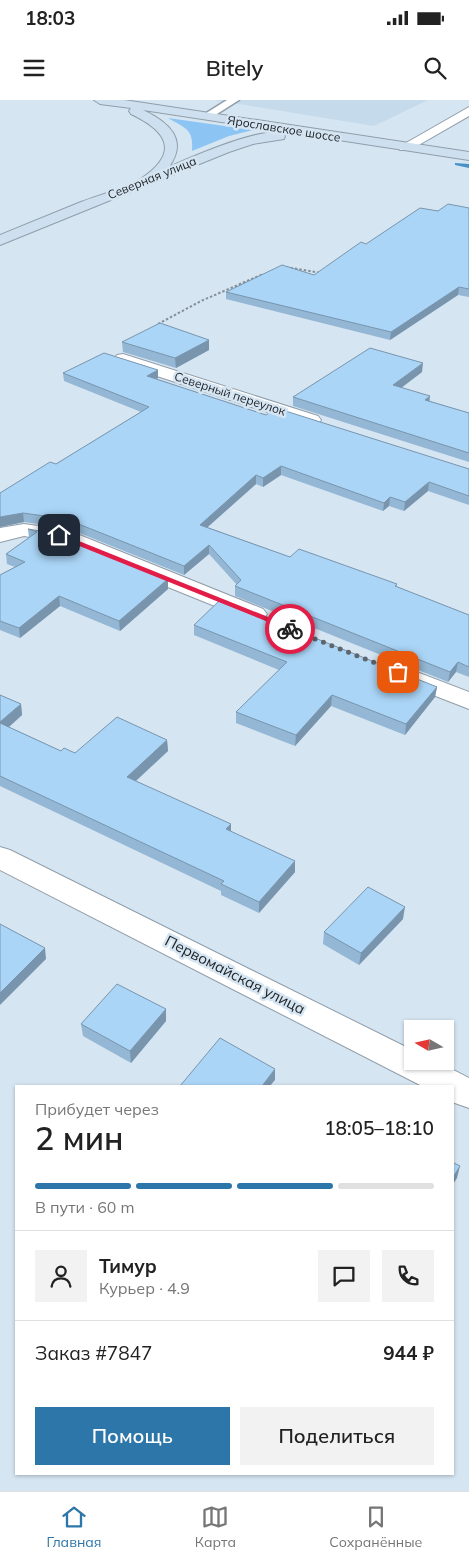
<!DOCTYPE html>
<html lang="ru">
<meta charset="utf-8">
<style>
:root{--surface:#fff;--page:#f2f2f2;--text:#222;--muted:#767676;--line:#e0e0e0;--accent:#2c76a9}
body{margin:0;font-family:Mulish,sans-serif;background:var(--page);color:var(--text);height:100vh;display:flex;flex-direction:column;font-size:19px;white-space:nowrap}
*{box-sizing:border-box;margin:0}
p{font-size:16px;color:var(--muted)}
.icon{flex:none;width:28px;height:28px;fill:none;stroke:currentColor;stroke-width:2;stroke-linecap:round;stroke-linejoin:round}
.map{position:relative;flex:1;overflow:hidden}
.details{position:absolute;left:15px;top:985px;width:439px;height:390px;display:flex;flex-direction:column;background:var(--surface);border-radius:0px;box-shadow:0 1px 4px #0004}
.details>*{flex:none}
.needle{width:32px;rotate:279deg}
.controls{position:absolute;left:404px;top:920px;display:grid;gap:10px}
.controls a{display:grid;place-items:center;width:50px;height:50px;border-radius:0px;background:var(--surface);box-shadow:0 1px 4px #0004;font-size:25px}
.pin{position:absolute;display:grid;place-items:center;width:42px;height:42px;color:#fff;margin:-21px;border-radius:10px;box-shadow:0 2px 8px #0006}
.courier{position:absolute;display:grid;place-items:center;width:50px;height:50px;margin:-25px;border:4px solid #e11d48;border-radius:50%;background:#fff;color:#222;box-shadow:0 1px 6px #0007}
.summary em{font-style:normal;font-weight:600}
.summary div{display:flex;flex-direction:column-reverse}
.summary{display:flex;align-items:center;justify-content:space-between;height:85px;padding:0 20px}
h1{font-size:32px;font-weight:600;line-height:38px}
.bar{display:grid;grid-template-columns:repeat(4,1fr);gap:8px 5px;align-content:center;height:60px;padding:0 20px}
.bar i{height:6px;border-radius:4px;background:var(--line)}
.bar .current{background:var(--accent)}
.bar p{grid-column:span 4}
.line{display:flex;align-items:center;gap:12px;padding:0 20px;border-top:1px solid var(--line)}
.line div{flex:1}
.round{display:grid;place-items:center;flex:none;width:52px;height:52px;border-radius:0px;background:var(--page)}
.button{display:flex;gap:10px;margin-top:auto;padding:10px 20px}
.button a{flex:1;height:58px;border-radius:0px;background:var(--accent);color:#fff;font-size:20px;font-weight:600;line-height:58px;text-align:center}
.button a+a{background:var(--page);color:var(--text)}
.status{display:flex;justify-content:space-between;align-items:center;height:35px;padding:0 25px;background:var(--surface);direction:ltr}
.status svg{height:14px;fill:currentColor}
header{display:flex;justify-content:space-between;align-items:center;height:65px;padding:0 20px;background:var(--surface);font-size:22px;font-weight:600}
.tabs{display:flex;justify-content:space-around;align-items:center;height:70px;border-top:1px solid var(--line);background:var(--surface);font-size:14px;color:var(--muted)}
.tabs a{display:grid;justify-items:center;gap:2px}
.tabs .current{color:var(--accent)}
.map>svg:first-child{display:block}
</style>
<div class="status"><b>18:03</b><svg viewBox="0 0 49 12"><path d="M0 12V9h3v3zM5 12V6h3v6zM10 12V3h3v9zM15 12V0h3v12zM26 1h20v11H26zM47 4h2v5h-2z"/></svg></div>
<header><svg class="icon" aria-label="menu" viewBox="0 0 24 24"><path d="M4 6h16M4 12h16M4 18h16"/></svg>Bitely<svg class="icon" aria-label="search" viewBox="0 0 24 24"><circle cx="10" cy="10" r="6"/><path d="M15 15l6 6"/></svg></header>
<div class="map">
<svg width="469" height="1391" viewBox="0 0 469 1391">
<rect width="100%" height="100%" fill="#d6e5f2"/>
<path fill="#c5daeb" d="M214,0H428L374,26Z"/>
<path fill="#8cc5f3" d="M168,18L253,30L229,36L192,51C194,29 185,28 168,18Z"/>
<g fill="none" stroke-linecap="round" stroke-linejoin="round">
<path fill="#4891c7" fill-rule="evenodd" d="M455,63L469,64V68L455,65Z"/>
<g stroke="#909ea9" stroke-width="3">
<path id="lane" d="M227,0H239L209,19L200,17Z"/>
</g>
<g stroke="#909ea9" stroke-width="2">
<g id="street">
<path d="M469,7V16L410,50H400L399,47Z"/>
<path d="M123,254L318,316L321,320L318,324H304L117,263L114,259L117,255Z"/>
<path d="M24,424L67,430L263,509L267,514L263,519L255,521L247,519L54,441L24,436L0,442V428Z"/>
<path d="M401,566L469,592V609L392,579L389,574L392,569Z"/>
<path d="M0,747L10,750L412,950V961H436L469,978V1008L452,1002V986H422L0,770Z"/>
</g>
</g>
<g stroke="#909ea9" stroke-width="2">
<path id="secondary" d="M94,0H124L469,52V60L143,10C168,22 189,39 169,67C187,59 272,21 285,36L284,39L253,44L229,52L0,145V135C27,124 54,113 81,102C99,95 126,88 142,78C180,52 167,31 131,14L129,11L131,8L100,4Z"/>
</g>
<g stroke="#859099" stroke-width="2" stroke-dasharray="2.5 2" stroke-linecap="butt">
<path d="M286,167L321,173"/>
<path d="M158,224L201,201L263,174"/>
</g>
<use href="#lane" fill="#fff" fill-rule="evenodd"/>
<use href="#street" fill="#fff" fill-rule="evenodd"/>
<use href="#secondary" fill="#cee0ef" fill-rule="evenodd"/>
</g>
<g fill="#93b7d4">
<path d="M469,108V197L458,195L390,240L226,199V192L314,175L366,144L438,111Z"/>
<path d="M209,240V250L176,268L123,252L122,242Z"/>
<path d="M158,270V278L157,279L266,315L469,369V405L428,391L404,411L389,406L383,411L281,375L263,387L256,384L207,427L290,457L397,484V487L469,515V577L456,572L448,582L235,496V486L237,485L209,454L184,475L67,428L24,422L0,427L56,364L141,312L64,281L63,273Z"/>
<path d="M422,272L401,288L430,301L469,313V362L293,306V297Z"/>
<path d="M28,429L168,479V489L120,531L60,506L20,538L0,530V475L15,467L7,464L6,454L29,438Z"/>
<path d="M194,525L437,587L435,597L405,635L331,606L295,646L236,623V612L279,570L194,535Z"/>
<path d="M0,595L21,604L22,615L9,627L61,651L75,653L167,640L168,651L136,681L231,732L295,761V772L259,813L221,795V791L0,686Z"/>
<path d="M403,819L359,865L323,844L324,832Z"/>
<path d="M166,909V921L131,963L83,936L81,924Z"/>
</g>
<g fill="#7895ad">
<path d="M459,187L458,195L390,240L391,232Z"/>
<path d="M209,240V250L176,268L175,258Z"/>
<path d="M423,263L422,272L393,294V285Z"/>
<path d="M158,270V278L147,284V276Z"/>
<path d="M430,296L429,305L425,300Z"/>
<path d="M281,366V375L263,387V378Z"/>
<path d="M256,375V384L200,434V425Z"/>
<path d="M429,382L428,391L404,411L405,402Z"/>
<path d="M390,397L389,406L383,411L384,403Z"/>
<path d="M23,413L24,422L0,427V417Z"/>
<path d="M209,445V454L184,475V466Z"/>
<path d="M168,479V489L120,531L119,521Z"/>
<path d="M59,496L60,506L20,538L19,528Z"/>
<path d="M458,562L456,572L448,582L450,572Z"/>
<path d="M437,587L435,597L405,635L406,624Z"/>
<path d="M332,595L331,606L295,646L296,635Z"/>
<path d="M21,604L22,615L1,634L0,622Z"/>
<path d="M167,640L168,651L128,688L127,677Z"/>
<path d="M231,724V735L226,729Z"/>
<path d="M295,761V772L259,813V802Z"/>
<path d="M405,807L403,819L359,865L361,853Z"/>
<path d="M45,848L46,859L0,905V893Z"/>
<path d="M166,909V921L131,963L130,951Z"/>
<path d="M275,969V980L270,986H262Z"/>
<path d="M460,1066L457,1078L452,1086V1079Z"/>
</g>
<g fill="#abd5f7" stroke="#7895ad">
<path d="M448,104L469,108V189L459,187L391,232L226,192L282,165L314,175L361,142L366,144L420,108L438,111Z"/>
<path d="M160,223L209,240L175,258L122,242Z"/>
<path d="M370,248L423,263L393,285L430,296L425,300L469,313V353L293,297Z"/>
<path d="M104,253L158,270L147,276L266,315L276,308L469,369V396L429,382L405,402L390,397L384,403L281,366L263,378L256,375L200,425L290,457L299,449L397,484L395,486L469,515V567L458,562L450,572L235,486L241,480L209,445L184,466L66,419L23,413L0,417V393L50,362L56,364L149,307L63,273Z"/>
<path d="M28,429L52,433L168,479L119,521L59,496L19,528L0,521V475L25,462L6,454L37,432Z"/>
<path d="M220,500L437,587L406,624L332,595L296,635L236,612L287,562L194,525Z"/>
<path d="M0,595L21,604L0,622Z"/>
<path d="M117,617L167,640L127,677L231,724L226,729L295,761L259,802L221,784L224,781L0,676V623L61,651L64,648L75,653Z"/>
<path d="M368,787L405,807L361,853L324,832Z"/>
<path d="M0,824L45,848L0,893Z"/>
<path d="M117,884L166,909L130,951L81,924Z"/>
<path d="M220,938L275,969L262,986H180Z"/>
<path d="M452,1062L460,1066L452,1079Z"/>
</g>
<path fill="#e11d48" d="M59,433L293,527L294,529L288,530L57,437Z"/>
<g fill="none" stroke-linecap="round" stroke-linejoin="round">
<path stroke="#5d666d" stroke-width="5" stroke-dasharray="0 9" d="M290,529L398,572"/>
</g>
<g text-anchor="middle" stroke-width="5" stroke-linejoin="round" paint-order="stroke">
<g font-size="12" fill="#1c2126" stroke="#d6e5f2">
<text transform="translate(284 29) rotate(9)" y="4">Ярославское шоссе</text>
<text transform="translate(152 78) rotate(-22)" y="4">Северная улица</text>
<text transform="translate(230 294) rotate(18)" y="4">Северный переулок</text>
</g>
<g font-size="15" fill="#1c2126" stroke="#d6e5f2">
<text transform="translate(235 875) rotate(27)" y="5">Первомайская улица</text>
</g>
</g>
</svg>
<div class="controls">
<a><svg class="needle" viewBox="-14 -14 28 28"><path d="M0-13l5 13h-10z" fill="#e53935"/><path d="M0 13l5-13h-10z" fill="#767676"/></svg></a>
</div>
<div class="pin" style="left:398px;top:572px;background:#ea580c"><svg class="icon" aria-label="bag" viewBox="0 0 24 24"><path d="M5 8h14l-1 12H6zM9 8a3 3 0 0 1 6 0"/></svg></div>
<div class="pin" style="left:59px;top:435px;background:#1f2937"><svg class="icon" aria-label="home" viewBox="0 0 24 24"><path d="M3 11l9-7 9 7M6 9v11h12V9"/></svg></div>
<div class="courier" style="left:290px;top:529px"><svg class="icon" aria-label="bike" viewBox="0 0 24 24"><circle cx="6" cy="16" r="4"/><circle cx="18" cy="16" r="4"/><path d="M6 16l4-8h5l3 8M10 8l3 8H6M13 5h3"/></svg></div>
<section class="details">
<div class="summary"><div><h1>2 мин</h1><p>Прибудет через</p></div><em>18:05–18:10</em></div>
<div class="bar"><i class="current"></i><i class="current"></i><i class="current"></i><i></i><p>В пути · 60 m</p></div>
<div class="line" style="height:90px"><a class="round"><svg class="icon" aria-label="person" viewBox="0 0 24 24"><circle cx="12" cy="8" r="4"/><path d="M4 21q1-7 8-7t8 7"/></svg></a><div><b>Тимур</b><p>Курьер · 4.9</p></div><a class="round"><svg class="icon" aria-label="chat" viewBox="0 0 24 24"><path d="M4 5h16v11H9l-5 4z"/></svg></a><a class="round"><svg class="icon" aria-label="phone" viewBox="0 0 24 24"><path d="M5 4h4l2 5-3 2q2 4 5 5l2-3 5 2v4C11 20 4 13 5 4z"/></svg></a></div>
<div class="line" style="height:65px"><div>Заказ #7847</div><b>944 ₽</b></div>
<div class="button"><a>Помощь</a><a>Поделиться</a></div>
</section>
</div>
<nav class="tabs">
<a class="current"><svg class="icon" aria-label="home" viewBox="0 0 24 24"><path d="M3 11l9-7 9 7M6 9v11h12V9"/></svg>Главная</a>
<a><svg class="icon" aria-label="map" viewBox="0 0 24 24"><path d="M3 6l6-2 6 2 6-2v14l-6 2-6-2-6 2zM9 4v14M15 6v14"/></svg>Карта</a>
<a><svg class="icon" aria-label="saved" viewBox="0 0 24 24"><path d="M7 4h10v16l-5-4-5 4z"/></svg>Сохранённые</a>
</nav>
